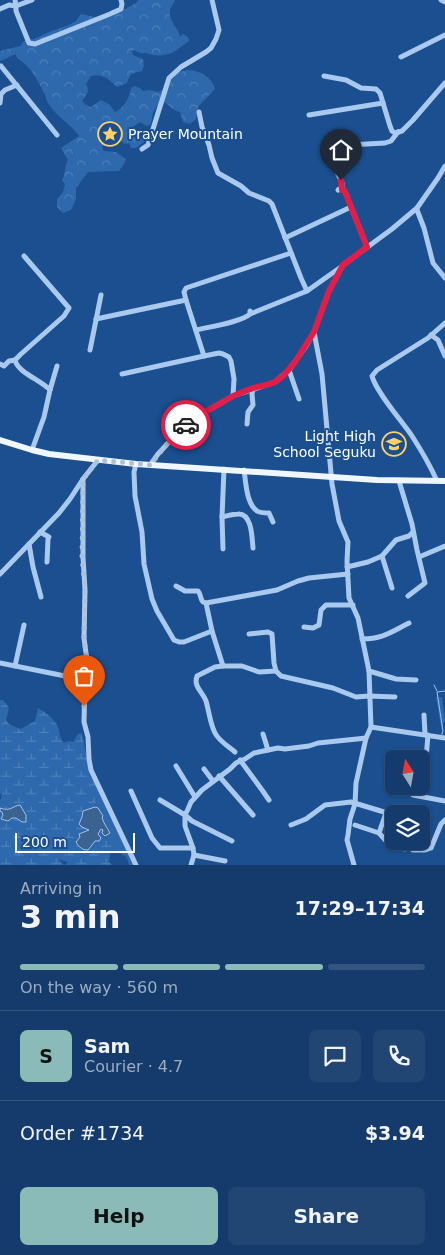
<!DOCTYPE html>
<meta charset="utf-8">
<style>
:root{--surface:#143b6b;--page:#214673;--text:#f1f3f6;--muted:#9dadc1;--line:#33557e;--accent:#8bbbb9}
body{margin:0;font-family:"DejaVu Sans",sans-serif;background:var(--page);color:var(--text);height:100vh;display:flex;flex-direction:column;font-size:19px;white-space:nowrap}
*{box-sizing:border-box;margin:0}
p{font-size:16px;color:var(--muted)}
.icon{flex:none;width:28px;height:28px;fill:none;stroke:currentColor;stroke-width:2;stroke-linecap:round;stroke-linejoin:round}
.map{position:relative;height:865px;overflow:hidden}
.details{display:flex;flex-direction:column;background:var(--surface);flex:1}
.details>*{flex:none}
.needle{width:32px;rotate:349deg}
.controls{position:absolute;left:385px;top:750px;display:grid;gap:10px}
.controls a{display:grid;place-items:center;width:45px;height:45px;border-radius:8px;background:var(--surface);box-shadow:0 1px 4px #0004,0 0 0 1px var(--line);font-size:25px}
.scale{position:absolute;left:15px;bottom:12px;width:120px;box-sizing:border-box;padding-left:5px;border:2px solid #fff;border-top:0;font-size:14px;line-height:18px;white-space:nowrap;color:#fff;-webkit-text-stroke:4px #1b4f8f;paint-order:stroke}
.pin{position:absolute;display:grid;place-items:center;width:42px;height:42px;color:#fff;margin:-51px -21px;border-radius:50% 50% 50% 0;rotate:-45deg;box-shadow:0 0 5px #0007}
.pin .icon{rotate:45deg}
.courier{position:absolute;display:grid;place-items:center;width:50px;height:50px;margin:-25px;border:4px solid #e11d48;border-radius:50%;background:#fff;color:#222;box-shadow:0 1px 6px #0007}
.summary em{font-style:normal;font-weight:700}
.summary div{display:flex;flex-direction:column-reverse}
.summary{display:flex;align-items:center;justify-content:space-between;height:85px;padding:0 20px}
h1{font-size:32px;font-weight:700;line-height:38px}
.bar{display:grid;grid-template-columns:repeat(4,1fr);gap:8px 5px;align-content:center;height:60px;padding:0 20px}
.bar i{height:6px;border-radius:4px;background:var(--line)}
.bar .on{background:var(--accent)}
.bar p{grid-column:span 4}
.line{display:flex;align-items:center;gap:12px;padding:0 20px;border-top:1px solid var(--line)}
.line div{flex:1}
.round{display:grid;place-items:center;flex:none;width:52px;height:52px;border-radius:8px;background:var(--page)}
.primary-button{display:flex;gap:10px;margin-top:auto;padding:10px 20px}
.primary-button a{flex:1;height:58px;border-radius:8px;background:var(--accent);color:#111;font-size:20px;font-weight:700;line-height:58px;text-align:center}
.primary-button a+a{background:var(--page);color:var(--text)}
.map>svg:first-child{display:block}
</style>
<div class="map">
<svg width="445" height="865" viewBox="0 0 445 865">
<defs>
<pattern id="forest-crowns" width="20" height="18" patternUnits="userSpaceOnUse" patternTransform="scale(1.25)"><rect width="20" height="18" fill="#2e69ad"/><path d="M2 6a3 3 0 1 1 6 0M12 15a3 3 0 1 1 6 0" fill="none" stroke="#4d80b9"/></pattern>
<pattern id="wetland-marsh" width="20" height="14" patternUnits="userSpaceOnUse" patternTransform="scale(1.25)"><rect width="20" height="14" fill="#2e69ad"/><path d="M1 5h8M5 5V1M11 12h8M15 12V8" fill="none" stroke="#4d80b9"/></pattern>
</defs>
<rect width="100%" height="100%" fill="#1b4f8f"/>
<g fill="#2e69ad">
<path d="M436,697H442L445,722L443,723V735H440L442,732Z"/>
<path d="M99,791L135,865H129C127,853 123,856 115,851C111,848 108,841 105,836L110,832L107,827L103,823L98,808L95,807Z"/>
</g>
<path fill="url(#forest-crowns)" d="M138,0H175C174,4 170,7 170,11C168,21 179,28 180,37L183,34L188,37L189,41C184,44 180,48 175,51C168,56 154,57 146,53C141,54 139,53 134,50L132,51L133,55L143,59L144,66L142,71C133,73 130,73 127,83L117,87C109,79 102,73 91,76L86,84C90,92 87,94 82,101L86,105L91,107L101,100L110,105L115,112C124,108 130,97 131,88L135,86L140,88L143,91L149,90L159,92C162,90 167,87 169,85C171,83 171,79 173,77C186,63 211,73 215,89L198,107L196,119L190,124L183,122L180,112C174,111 170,106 164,102C152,108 153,113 151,124L147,126L140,122L133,127L129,134L132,137L139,135L144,137L145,141L136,148H131L129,143L125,144L121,141L106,142L102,147L104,151L116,152L126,159L124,164L119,171L88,172L76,188V199L71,210L63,213L57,207V199L63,192L65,184L62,180C66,173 64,167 68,160L61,148L79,136C71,124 58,118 50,106C47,103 46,98 45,95C38,81 31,66 17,58L16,54L0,61V51L20,46L25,40L34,39L49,32L69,25L76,21L81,14L99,18L112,16L136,3Z"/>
<path fill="url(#wetland-marsh)" d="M0,700H3L9,708L6,720L9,724L20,729L35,721L38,708C46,713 54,718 58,727C60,733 59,737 64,743L69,741L73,742L78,734L82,733L90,774L99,791L95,807L83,811L82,817L79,824L82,827L91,830L95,841L101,838L98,834L101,829L104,830L102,833L114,850L110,855L109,862L112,865H65L68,862L58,859L64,865H0V811L8,821L12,818H16L22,822H26V815L20,805C16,806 16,807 12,809C8,810 3,809 0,808V799H1L2,792L0,795Z"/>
<g fill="#3c6290" stroke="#9cc4f0">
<path d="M20,805L26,815V822H22L16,818H12L8,821L1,819L3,815L2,812L0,811V808C11,812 12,806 20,805Z"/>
<path d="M95,807L98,808L103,816L102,817C103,823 107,827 110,833L105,836L102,833L103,830L101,829L98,834L101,838L99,841H95L88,850C82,850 79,847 76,842L80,837L79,834L89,830L82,827L79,824L82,817L83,811Z"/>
</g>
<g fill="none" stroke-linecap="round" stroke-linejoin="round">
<g stroke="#9cc4f0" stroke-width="1">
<path d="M434,685L437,691"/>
<path d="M442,734L443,731L437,692L445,691"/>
</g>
<g stroke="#a9c9ee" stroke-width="5">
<path d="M32,0L16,6V11L29,43L35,44L110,14L121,9L122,4L121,0"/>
<path d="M441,0L445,2"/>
<path d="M0,9L9,5L16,6L15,0"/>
<path d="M401,57L445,35"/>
<path d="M1,66L57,135"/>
<path d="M324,76L346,80L361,88L376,89L380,93L390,126L392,131L395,133L402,131L413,120L445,83"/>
<path d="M0,103L1,94L5,90L17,85"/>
<path d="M199,112L202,127L209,145L212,158L218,173L241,186L249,193L269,201L272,204L301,278L307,291L341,267"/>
<path d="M309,115L383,103"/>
<path d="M330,146L385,143L391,141L398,132"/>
<path d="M142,149L148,145L169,78L181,67L206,52L211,48L216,39L219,30L212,0"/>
<path d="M336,170L342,183V190"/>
<path d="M338,190L339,189L344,190L346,194L367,247"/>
<path d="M417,208V210L424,228L433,263L445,278"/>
<path d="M285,238L351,207"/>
<path d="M24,256L69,308L64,316L21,354L15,360C18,373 41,380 50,390L44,417L32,450"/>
<path d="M250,314L307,291"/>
<path d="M96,319L186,300"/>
<path d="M196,330C208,327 242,322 250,314V311"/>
<path d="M314,332L322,374L332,484L339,521L348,542L347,561L349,598L358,618L369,671L371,727L366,738L356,783L355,804L350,819L348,835L347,840L354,865"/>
<path d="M431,335L438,340L445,356"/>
<path d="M90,350L101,295"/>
<path d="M204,356L186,300L184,292L186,288L291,253"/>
<path d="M0,364L4,366L9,361L15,360"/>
<path d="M289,370L299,399"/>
<path d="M122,374L204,356L219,353L223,354L229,357L231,361L234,379L233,396"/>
<path d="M50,390L57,366"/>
<path d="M247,424L248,412L253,405L252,394L253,388"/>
<path d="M136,464L134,472L135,496L142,532L144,564L152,599L157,611L174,640L179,642H184L212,631"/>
<path d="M150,465L158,454L183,427L200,415L233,396L275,382L289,370L306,346L314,332L329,291L343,265L392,229L417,208L438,178L445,166"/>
<path d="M244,470C246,482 246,503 257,511C260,513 265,513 269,513L273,522"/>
<path d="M83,479V557L85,590L84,638L89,676L85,680L84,722L88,737L89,759L91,770L136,865"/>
<path d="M399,481L412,524L417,550L425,583L408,596"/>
<path d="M437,481C430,465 421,450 412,436C402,421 376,392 372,376L377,370L428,338L445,323"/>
<path d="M222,517C227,516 233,514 238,514C252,513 252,538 253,548"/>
<path d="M40,532L49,537L48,539L47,562"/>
<path d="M29,544L33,567L41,597"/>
<path d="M223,549L222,517L224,469"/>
<path d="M382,556L392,588"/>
<path d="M419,557L445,546"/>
<path d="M347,567L368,562L382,556L396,540L409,536L413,532"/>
<path d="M0,574L59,513L70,499L83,479L98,460"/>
<path d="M176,586L185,591H198C201,594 200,599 203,602L206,603L277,590L298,581L309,578L348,574"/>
<path d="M206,603L212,631L223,666H242L259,672L276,671L274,663L272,634L268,632L249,634"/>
<path d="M304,627L313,628L319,625L321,610L326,605H353"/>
<path d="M362,639C383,639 391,632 409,623"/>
<path d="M0,663L85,680"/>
<path d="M15,666L24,625"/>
<path d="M223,666L215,667L197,676C193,687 203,692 206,701C209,711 210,723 215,733C219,741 228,746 235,752"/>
<path d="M276,671L281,676L333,688L356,697L369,696L395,697"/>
<path d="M369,671L396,679L416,680"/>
<path d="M424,715L425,734"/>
<path d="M371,727L445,738"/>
<path d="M263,734L268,750"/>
<path d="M240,760L262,790L269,800"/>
<path d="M176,766L195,797"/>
<path d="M204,769L213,781"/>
<path d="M425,771L428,735"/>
<path d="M219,776L253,815"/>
<path d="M131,791L152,838L160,848H193"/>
<path d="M413,795L445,801"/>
<path d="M160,800L185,815L192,821L232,841"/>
<path d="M386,813L379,833L388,843L405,849"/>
<path d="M291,825L306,819L325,805L351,802L394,815"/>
<path d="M355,825L379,833"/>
<path d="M413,850H425L431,848L441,824L445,820"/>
<path d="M194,855L225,861"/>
<path d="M191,865L194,855L193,848L185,826V815L188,809L191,802L202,790L230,769L236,763L245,759L254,753L268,750L278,748L285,749L309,746L318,743L357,739L366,738"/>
</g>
<path stroke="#f0f6ff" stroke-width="6" d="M0,440L32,450L49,454L136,464L377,480L445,481"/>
</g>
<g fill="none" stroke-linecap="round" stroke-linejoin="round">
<path stroke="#afc1d8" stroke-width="5" stroke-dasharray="0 9" d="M84,706L85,680L90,676V673L86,653L84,638L85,590L82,557L83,479L98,460L150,465L170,440L186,425"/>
<path stroke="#e11d48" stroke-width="6" d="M186,425L200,415L233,396L253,388L266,385L275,382L283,376L295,362L314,332L329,291L343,265L367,247L346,194L344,190H342L341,180"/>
</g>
<defs>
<g id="sight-ring" transform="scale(1.25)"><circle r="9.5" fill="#1b4f8f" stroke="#ffd166" stroke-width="1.5"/><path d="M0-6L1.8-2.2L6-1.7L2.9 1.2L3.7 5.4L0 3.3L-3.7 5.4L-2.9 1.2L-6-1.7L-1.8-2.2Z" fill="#ffd166"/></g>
<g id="school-ring" transform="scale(1.25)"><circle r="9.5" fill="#1b4f8f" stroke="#ffd166" stroke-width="1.5"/><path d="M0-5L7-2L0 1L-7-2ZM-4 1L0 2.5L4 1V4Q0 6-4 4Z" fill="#ffd166"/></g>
</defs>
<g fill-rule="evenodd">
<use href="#sight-ring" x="110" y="134"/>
<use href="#school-ring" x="394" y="444"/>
</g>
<g text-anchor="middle" stroke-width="4" stroke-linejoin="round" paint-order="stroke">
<g font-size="14" fill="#fff" stroke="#1b4f8f" text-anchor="start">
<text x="128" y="139">Prayer Mountain</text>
<text x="376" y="441" text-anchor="end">Light High<tspan x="376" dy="16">School Seguku</tspan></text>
</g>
</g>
</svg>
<div class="controls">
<a><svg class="needle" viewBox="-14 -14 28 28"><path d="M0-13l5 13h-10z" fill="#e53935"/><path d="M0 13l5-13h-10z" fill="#9dadc1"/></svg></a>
<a><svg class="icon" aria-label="layers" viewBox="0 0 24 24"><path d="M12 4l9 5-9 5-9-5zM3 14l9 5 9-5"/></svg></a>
</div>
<div class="scale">200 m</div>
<div class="pin" style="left:84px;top:706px;background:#ea580c"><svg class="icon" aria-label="bag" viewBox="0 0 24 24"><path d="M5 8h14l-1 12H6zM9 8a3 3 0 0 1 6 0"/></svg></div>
<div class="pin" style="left:341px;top:180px;background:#1f2937"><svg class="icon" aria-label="home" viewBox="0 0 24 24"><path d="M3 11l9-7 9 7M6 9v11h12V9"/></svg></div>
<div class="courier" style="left:186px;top:425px"><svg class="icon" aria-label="car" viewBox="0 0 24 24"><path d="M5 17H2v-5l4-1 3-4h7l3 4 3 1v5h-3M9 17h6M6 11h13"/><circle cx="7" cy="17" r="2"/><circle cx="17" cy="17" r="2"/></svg></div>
</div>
<section class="details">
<div class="summary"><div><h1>3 min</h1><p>Arriving in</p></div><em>17:29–17:34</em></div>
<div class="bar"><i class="on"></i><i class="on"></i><i class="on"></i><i></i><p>On the way · 560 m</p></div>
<div class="line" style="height:90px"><b class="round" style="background:var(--accent);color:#111">S</b><div><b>Sam</b><p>Courier · 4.7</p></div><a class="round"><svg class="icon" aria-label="chat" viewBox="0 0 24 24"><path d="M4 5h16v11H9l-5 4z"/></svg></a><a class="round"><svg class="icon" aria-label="phone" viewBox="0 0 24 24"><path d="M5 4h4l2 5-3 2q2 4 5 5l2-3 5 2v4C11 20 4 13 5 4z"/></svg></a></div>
<div class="line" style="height:65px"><div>Order #1734</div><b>$3.94</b></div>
<div class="primary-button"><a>Help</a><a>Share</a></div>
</section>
